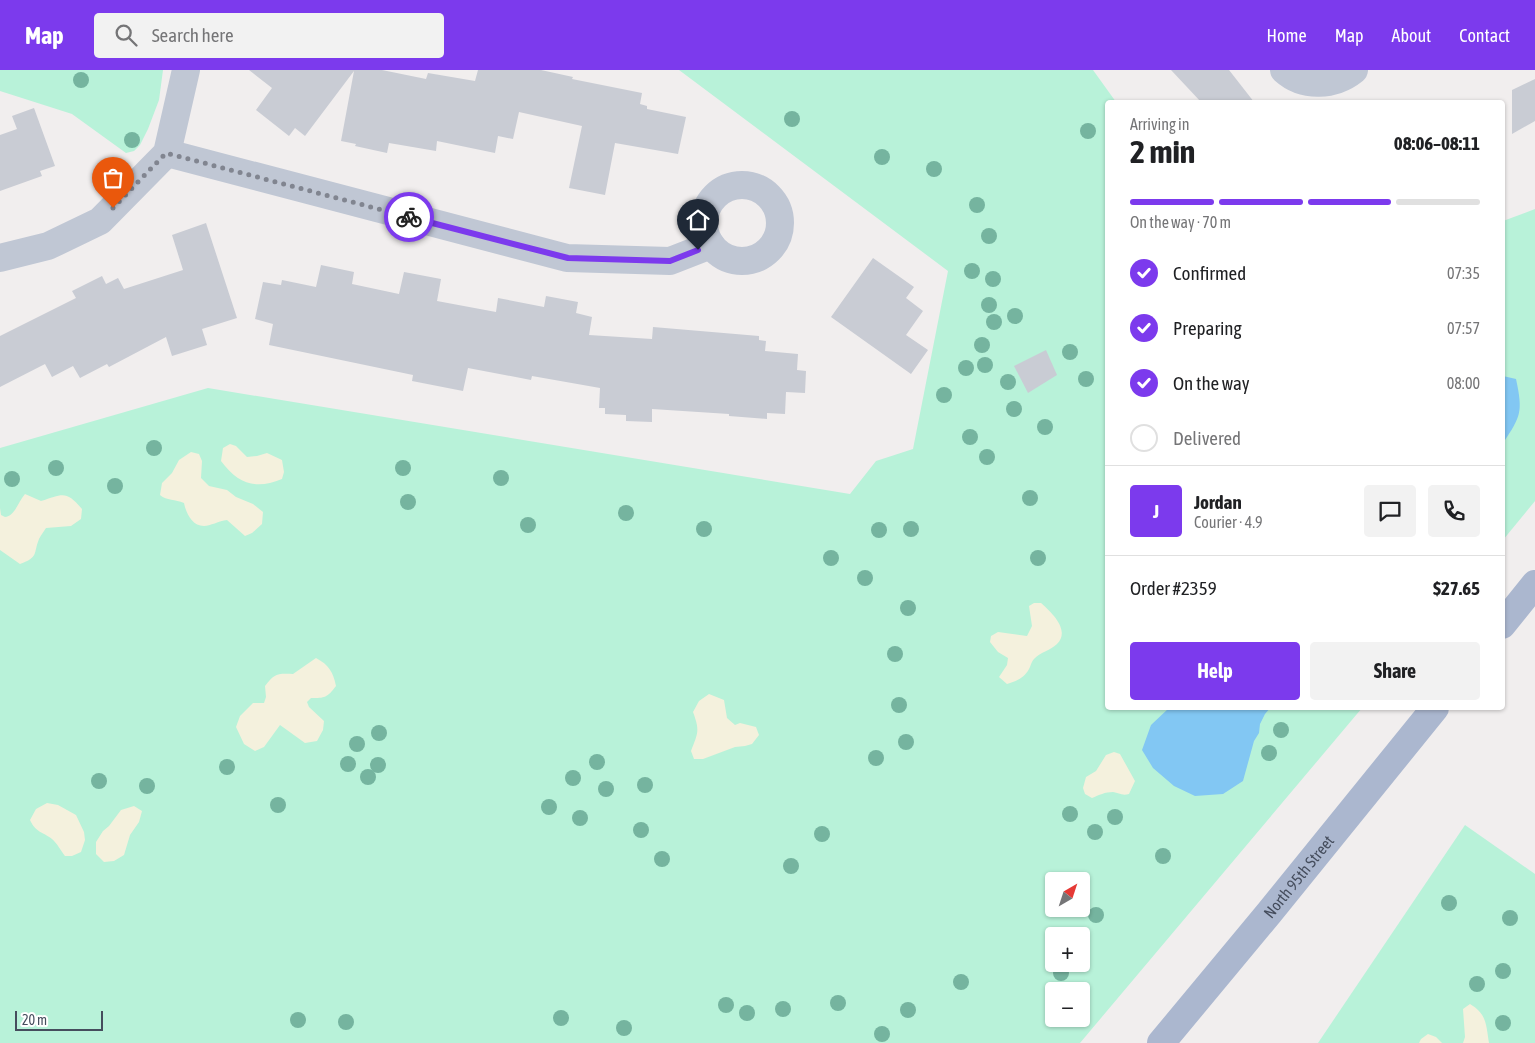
<!DOCTYPE html>
<meta charset="utf-8">
<style>
:root{--surface:#fff;--page:#f2f2f2;--text:#202124;--muted:#757577;--line:#e0e0e0;--accent:#7c3aed}
body{margin:0;font-family:"Asap Condensed",sans-serif;background:var(--page);color:var(--text);height:100vh;display:flex;flex-direction:column;font-size:19px;white-space:nowrap}
*{box-sizing:border-box;margin:0}
p{font-size:16px;color:var(--muted)}
.icon{flex:none;width:28px;height:28px;fill:none;stroke:currentColor;stroke-width:2;stroke-linecap:round;stroke-linejoin:round}
.map{position:relative;flex:1;overflow:hidden}
.sheet{position:absolute;left:1105px;top:30px;width:400px;height:610px;display:flex;flex-direction:column;background:var(--surface);border-radius:5px;box-shadow:0 1px 4px #0004}
.sheet>*{flex:none}
.needle{width:32px;rotate:39deg}
.controls{position:absolute;left:1045px;top:802px;display:grid;gap:10px}
.controls a{display:grid;place-items:center;width:45px;height:45px;border-radius:5px;background:var(--surface);box-shadow:0 1px 4px #0004;font-size:25px}
.scale{position:absolute;left:15px;bottom:12px;width:88px;box-sizing:border-box;padding-left:5px;border:2px solid #454d5d;border-top:0;font-size:14px;line-height:18px;white-space:nowrap;color:#454d5d;-webkit-text-stroke:4px #fff;paint-order:stroke}
.pin{position:absolute;display:grid;place-items:center;width:42px;height:42px;color:#fff;margin:-51px -21px;border-radius:50% 50% 50% 0;rotate:-45deg;box-shadow:0 0 5px #0007}
.pin .icon{rotate:45deg}
.courier{position:absolute;display:grid;place-items:center;width:50px;height:50px;margin:-25px;border:4px solid #7c3aed;border-radius:50%;background:#fff;color:#222;box-shadow:0 1px 6px #0007}
.headline em{font-style:normal;font-weight:700}
.headline div{display:flex;flex-direction:column-reverse}
.headline{display:flex;align-items:center;justify-content:space-between;height:85px;padding:0 25px}
h1{font-size:32px;font-weight:700;line-height:38px}
.bar{display:grid;grid-template-columns:repeat(4,1fr);gap:8px 5px;align-content:center;height:60px;padding:0 25px}
.bar i{height:6px;border-radius:4px;background:var(--line)}
.bar .current{background:var(--accent)}
.bar p{grid-column:span 4}
.line{display:flex;align-items:center;gap:12px;padding:0 25px;border-top:1px solid var(--line)}
.line div{flex:1}
.round{display:grid;place-items:center;flex:none;width:52px;height:52px;border-radius:5px;background:var(--page)}
ol{padding:0 25px;list-style:none}
li{display:flex;align-items:center;gap:15px;height:55px}
li p{margin-inline-start:auto}
li .icon{padding:5px;border-radius:50%;background:var(--accent);color:#fff;stroke-width:4}
li:last-child{color:var(--muted)}
li i{width:28px;height:28px;border:2px solid var(--line);border-radius:50%}
.primary-button{display:flex;gap:10px;margin-top:auto;padding:10px 25px}
.primary-button a{flex:1;height:58px;border-radius:5px;background:var(--accent);color:#fff;font-size:20px;font-weight:700;line-height:58px;text-align:center}
.primary-button a+a{background:var(--page);color:var(--text)}
header{display:flex;align-items:center;gap:30px;box-sizing:border-box;height:70px;padding:0 25px;background:var(--accent);color:#fff}
header strong{font-size:24px}
nav{display:flex;gap:28px;margin-inline-start:auto;font-size:18px}
.search{width:350px;height:45px;background:var(--page);display:flex;align-items:center;gap:12px;box-sizing:border-box;padding:0 18px;border-radius:5px;color:var(--muted);font-size:19px}
.map>svg:first-child{display:block}
</style>
<header>
<strong>Map</strong>
<div class="search"><svg class="icon" aria-label="search" viewBox="0 0 24 24"><circle cx="10" cy="10" r="6"/><path d="M15 15l6 6"/></svg>Search here</div>
<nav><a>Home</a><a>Map</a><a>About</a><a>Contact</a></nav>
</header>
<div class="map">
<svg width="1535" height="973" viewBox="0 0 1535 973">
<rect width="100%" height="100%" fill="#f1eeee"/>
<g fill="#b8f2d9" fill-rule="evenodd">
<path d="M0,0H163L159,30L148,59L140,75L134,81L126,83L72,44L0,21Z"/>
<path d="M679,0H1093L1116,32H1108V638H1362L1080,973H0V378L208,318L850,424L876,391L913,379L948,201ZM1054,811H1081V839H1054ZM1054,866H1081V894H1054ZM1054,921H1081V949H1054Z"/>
<path d="M1535,139V431L1503,470V151Z"/>
<path d="M1465,755L1535,804V973H1318Z"/>
</g>
<g fill="#f4f1dd">
<path d="M230,374L236,376L247,387L257,386L267,383L282,390L284,402L282,409C256,420 238,414 221,391L223,378Z"/>
<path d="M191,382L199,384L202,391L201,408L209,416L227,420L236,427L253,434L263,442L262,454L252,463L245,466L227,450C219,451 210,456 204,456C192,456 186,443 184,433C175,429 167,431 160,425L162,413L172,403L179,390Z"/>
<path d="M25,424L41,431C63,424 66,420 82,439L81,449L71,456L46,458C44,461 41,465 39,469C33,484 39,487 20,494L0,480V438L1,445L5,447C15,446 18,432 25,424Z"/>
<path d="M1034,533H1041C1051,542 1071,560 1057,574C1050,581 1040,582 1034,589C1031,592 1031,596 1029,599C1024,608 1017,611 1007,614L999,607L1007,595L1008,588L998,582L990,572L991,566L998,562L1027,566L1032,556L1029,536Z"/>
<path d="M316,588C329,595 333,602 336,616C327,628 325,628 311,628L307,632L309,637L324,651L323,660L317,671L305,673L280,655L264,677L255,681L244,674L236,657L240,646L253,633H264L266,627L265,616C274,604 277,603 293,604Z"/>
<path d="M709,624L724,630L727,648L735,655L740,653L756,657L759,665L752,674L745,676L735,677L703,689H694L691,681C698,663 700,661 693,642L699,631Z"/>
<path d="M1114,682L1120,684L1135,711L1129,724C1122,726 1119,723 1113,722C1105,722 1099,725 1092,728L1085,724L1083,718L1086,707L1096,701L1106,685Z"/>
<path d="M47,733L58,735L76,745L84,762L85,770L81,782L72,786H65C61,781 57,773 52,769C42,761 36,763 30,750L36,739Z"/>
<path d="M134,736L142,741L139,752L130,765L124,785L114,791L104,792L96,784V772L103,761L109,756L121,740Z"/>
<path d="M1470,934C1487,944 1486,955 1489,973H1463L1465,967L1463,939Z"/>
<path d="M1428,964L1436,967L1442,973H1419L1421,969Z"/>
</g>
<g fill="#82c7f3">
<path d="M1503,306L1516,309C1523,342 1521,346 1503,373Z"/>
<path d="M1169,638H1270L1265,644L1260,654L1259,663L1254,671L1243,711L1223,724L1195,726L1174,716L1153,698L1142,680L1151,655Z"/>
</g>
<g fill="#c9ccd4">
<path d="M249,0H382L426,9L428,3L475,11L478,0H541L573,7L572,9L642,23L640,34L647,36V39L686,47L678,84L615,73L605,125L569,118L582,56L519,42L513,69L498,66L495,83L437,71L436,81L389,73L387,83L355,76L356,74L341,71L354,1L305,66L295,58L289,66L256,40L272,18Z"/>
<path d="M1171,0H1229L1254,32H1201Z"/>
<path d="M1535,9V51L1512,64V20Z"/>
<path d="M34,38L55,96L40,101L42,106L0,121V65L17,59L12,46Z"/>
<path d="M206,153L237,248L202,259L207,275L172,286L166,267L109,297L107,294L80,308L73,296L52,307L45,294L0,317V266L76,228L72,221L102,206L106,214L118,208L124,219L183,200L172,165Z"/>
<path d="M873,188L914,217L906,228L923,241L906,265L928,280L911,304L831,247Z"/>
<path d="M321,195L354,202L352,214L399,224L404,202L441,209L437,231L496,242L498,228L544,237L546,226L578,232L576,243L592,247L589,265L652,269L653,257L759,266V270L766,271L765,281L798,284L797,300L806,301L805,323L786,322L785,344L767,343V349L729,346V344L652,339V352L626,351V345L605,344V338H599L600,318L532,306L531,310L468,298L463,321L412,311L413,305L269,275L273,254L255,249L263,212L281,215L282,210L316,217Z"/>
<path d="M1046,280L1057,305L1028,323L1014,296Z"/>
</g>
<g fill="none" stroke-linecap="round" stroke-linejoin="round">
<g stroke="#c0c7d4" stroke-width="28">
<path d="M1284,0C1304,18 1334,16 1354,0"/>
<path d="M167,83L567,188L670,191L711,175"/>
<circle cx="742" cy="153" r="38"/>
<path d="M0,188L48,176L100,151L167,83L186,0"/>
</g>
<g stroke="#abb7cf" stroke-width="28">
<path d="M1502,555L1535,514"/>
<path id="s1" d="M1161,973L1269,843L1435,638"/>
</g>
</g>
<g fill="#75b49f">
<circle cx="81" cy="10" r="8"/>
<circle cx="792" cy="49" r="8"/>
<circle cx="1088" cy="61" r="8"/>
<circle cx="132" cy="70" r="8"/>
<circle cx="882" cy="87" r="8"/>
<circle cx="934" cy="99" r="8"/>
<circle cx="977" cy="135" r="8"/>
<circle cx="989" cy="166" r="8"/>
<circle cx="972" cy="201" r="8"/>
<circle cx="993" cy="209" r="8"/>
<circle cx="989" cy="235" r="8"/>
<circle cx="1015" cy="246" r="8"/>
<circle cx="994" cy="252" r="8"/>
<circle cx="982" cy="275" r="8"/>
<circle cx="1070" cy="282" r="8"/>
<circle cx="985" cy="295" r="8"/>
<circle cx="966" cy="298" r="8"/>
<circle cx="1086" cy="309" r="8"/>
<circle cx="1008" cy="312" r="8"/>
<circle cx="944" cy="325" r="8"/>
<circle cx="1014" cy="339" r="8"/>
<circle cx="1045" cy="357" r="8"/>
<circle cx="970" cy="367" r="8"/>
<circle cx="154" cy="378" r="8"/>
<circle cx="987" cy="387" r="8"/>
<circle cx="56" cy="398" r="8"/>
<circle cx="403" cy="398" r="8"/>
<circle cx="501" cy="408" r="8"/>
<circle cx="12" cy="409" r="8"/>
<circle cx="115" cy="416" r="8"/>
<circle cx="1030" cy="428" r="8"/>
<circle cx="408" cy="432" r="8"/>
<circle cx="626" cy="443" r="8"/>
<circle cx="528" cy="455" r="8"/>
<circle cx="704" cy="459" r="8"/>
<circle cx="911" cy="459" r="8"/>
<circle cx="879" cy="460" r="8"/>
<circle cx="831" cy="488" r="8"/>
<circle cx="1038" cy="488" r="8"/>
<circle cx="865" cy="508" r="8"/>
<circle cx="908" cy="538" r="8"/>
<circle cx="895" cy="584" r="8"/>
<circle cx="899" cy="635" r="8"/>
<circle cx="1281" cy="660" r="8"/>
<circle cx="379" cy="663" r="8"/>
<circle cx="906" cy="672" r="8"/>
<circle cx="357" cy="674" r="8"/>
<circle cx="1269" cy="683" r="8"/>
<circle cx="876" cy="688" r="8"/>
<circle cx="597" cy="692" r="8"/>
<circle cx="348" cy="694" r="8"/>
<circle cx="378" cy="695" r="8"/>
<circle cx="227" cy="697" r="8"/>
<circle cx="368" cy="707" r="8"/>
<circle cx="573" cy="708" r="8"/>
<circle cx="99" cy="711" r="8"/>
<circle cx="645" cy="715" r="8"/>
<circle cx="147" cy="716" r="8"/>
<circle cx="606" cy="719" r="8"/>
<circle cx="278" cy="735" r="8"/>
<circle cx="549" cy="737" r="8"/>
<circle cx="1070" cy="744" r="8"/>
<circle cx="1115" cy="747" r="8"/>
<circle cx="580" cy="748" r="8"/>
<circle cx="641" cy="760" r="8"/>
<circle cx="1095" cy="762" r="8"/>
<circle cx="822" cy="764" r="8"/>
<circle cx="1163" cy="786" r="8"/>
<circle cx="662" cy="789" r="8"/>
<circle cx="791" cy="796" r="8"/>
<circle cx="1449" cy="833" r="8"/>
<circle cx="1096" cy="845" r="8"/>
<circle cx="1510" cy="848" r="8"/>
<circle cx="1503" cy="901" r="8"/>
<circle cx="1061" cy="903" r="8"/>
<circle cx="961" cy="912" r="8"/>
<circle cx="1477" cy="914" r="8"/>
<circle cx="838" cy="933" r="8"/>
<circle cx="726" cy="935" r="8"/>
<circle cx="783" cy="939" r="8"/>
<circle cx="908" cy="940" r="8"/>
<circle cx="747" cy="943" r="8"/>
<circle cx="561" cy="948" r="8"/>
<circle cx="298" cy="950" r="8"/>
<circle cx="346" cy="952" r="8"/>
<circle cx="1503" cy="953" r="8"/>
<circle cx="624" cy="958" r="8"/>
<circle cx="882" cy="964" r="8"/>
</g>
<g fill="none" stroke-linecap="round" stroke-linejoin="round">
<path stroke="#818590" stroke-width="5" stroke-dasharray="0 9" d="M113,138L166,83L409,147"/>
<path stroke="#7c3aed" stroke-width="6" d="M409,147L568,188L670,191L698,180"/>
</g>
<g text-anchor="middle" stroke-width="4.5" stroke-linejoin="round" paint-order="stroke">
<g font-size="16" fill="#454d5d" stroke="#fff">
<text dy="6" stroke="none"><textPath href="#s1" startOffset="216">North 95th Street</textPath></text>
</g>
</g>
</svg>
<div class="controls">
<a><svg class="needle" viewBox="-14 -14 28 28"><path d="M0-13l5 13h-10z" fill="#e53935"/><path d="M0 13l5-13h-10z" fill="#757577"/></svg></a>
<a>+</a>
<a>−</a>
</div>
<div class="scale">20 m</div>
<div class="pin" style="left:113px;top:138px;background:#ea580c"><svg class="icon" aria-label="bag" viewBox="0 0 24 24"><path d="M5 8h14l-1 12H6zM9 8a3 3 0 0 1 6 0"/></svg></div>
<div class="pin" style="left:698px;top:180px;background:#1f2937"><svg class="icon" aria-label="home" viewBox="0 0 24 24"><path d="M3 11l9-7 9 7M6 9v11h12V9"/></svg></div>
<div class="courier" style="left:409px;top:147px"><svg class="icon" aria-label="bike" viewBox="0 0 24 24"><circle cx="6" cy="16" r="4"/><circle cx="18" cy="16" r="4"/><path d="M6 16l4-8h5l3 8M10 8l3 8H6M13 5h3"/></svg></div>
<section class="sheet">
<div class="headline"><div><h1>2 min</h1><p>Arriving in</p></div><em>08:06–08:11</em></div>
<div class="bar"><i class="current"></i><i class="current"></i><i class="current"></i><i></i><p>On the way · 70 m</p></div>
<ol>
<li><svg class="icon" aria-label="check" viewBox="0 0 24 24"><path d="M5 12l5 5 9-10"/></svg>Confirmed<p>07:35</p></li>
<li><svg class="icon" aria-label="check" viewBox="0 0 24 24"><path d="M5 12l5 5 9-10"/></svg>Preparing<p>07:57</p></li>
<li><svg class="icon" aria-label="check" viewBox="0 0 24 24"><path d="M5 12l5 5 9-10"/></svg>On the way<p>08:00</p></li>
<li><i></i>Delivered</li>
</ol>
<div class="line" style="height:90px"><b class="round" style="background:var(--accent);color:#fff">J</b><div><b>Jordan</b><p>Courier · 4.9</p></div><a class="round"><svg class="icon" aria-label="chat" viewBox="0 0 24 24"><path d="M4 5h16v11H9l-5 4z"/></svg></a><a class="round"><svg class="icon" aria-label="phone" viewBox="0 0 24 24"><path d="M5 4h4l2 5-3 2q2 4 5 5l2-3 5 2v4C11 20 4 13 5 4z"/></svg></a></div>
<div class="line" style="height:65px"><div>Order #2359</div><b>$27.65</b></div>
<div class="primary-button"><a>Help</a><a>Share</a></div>
</section>
</div>
